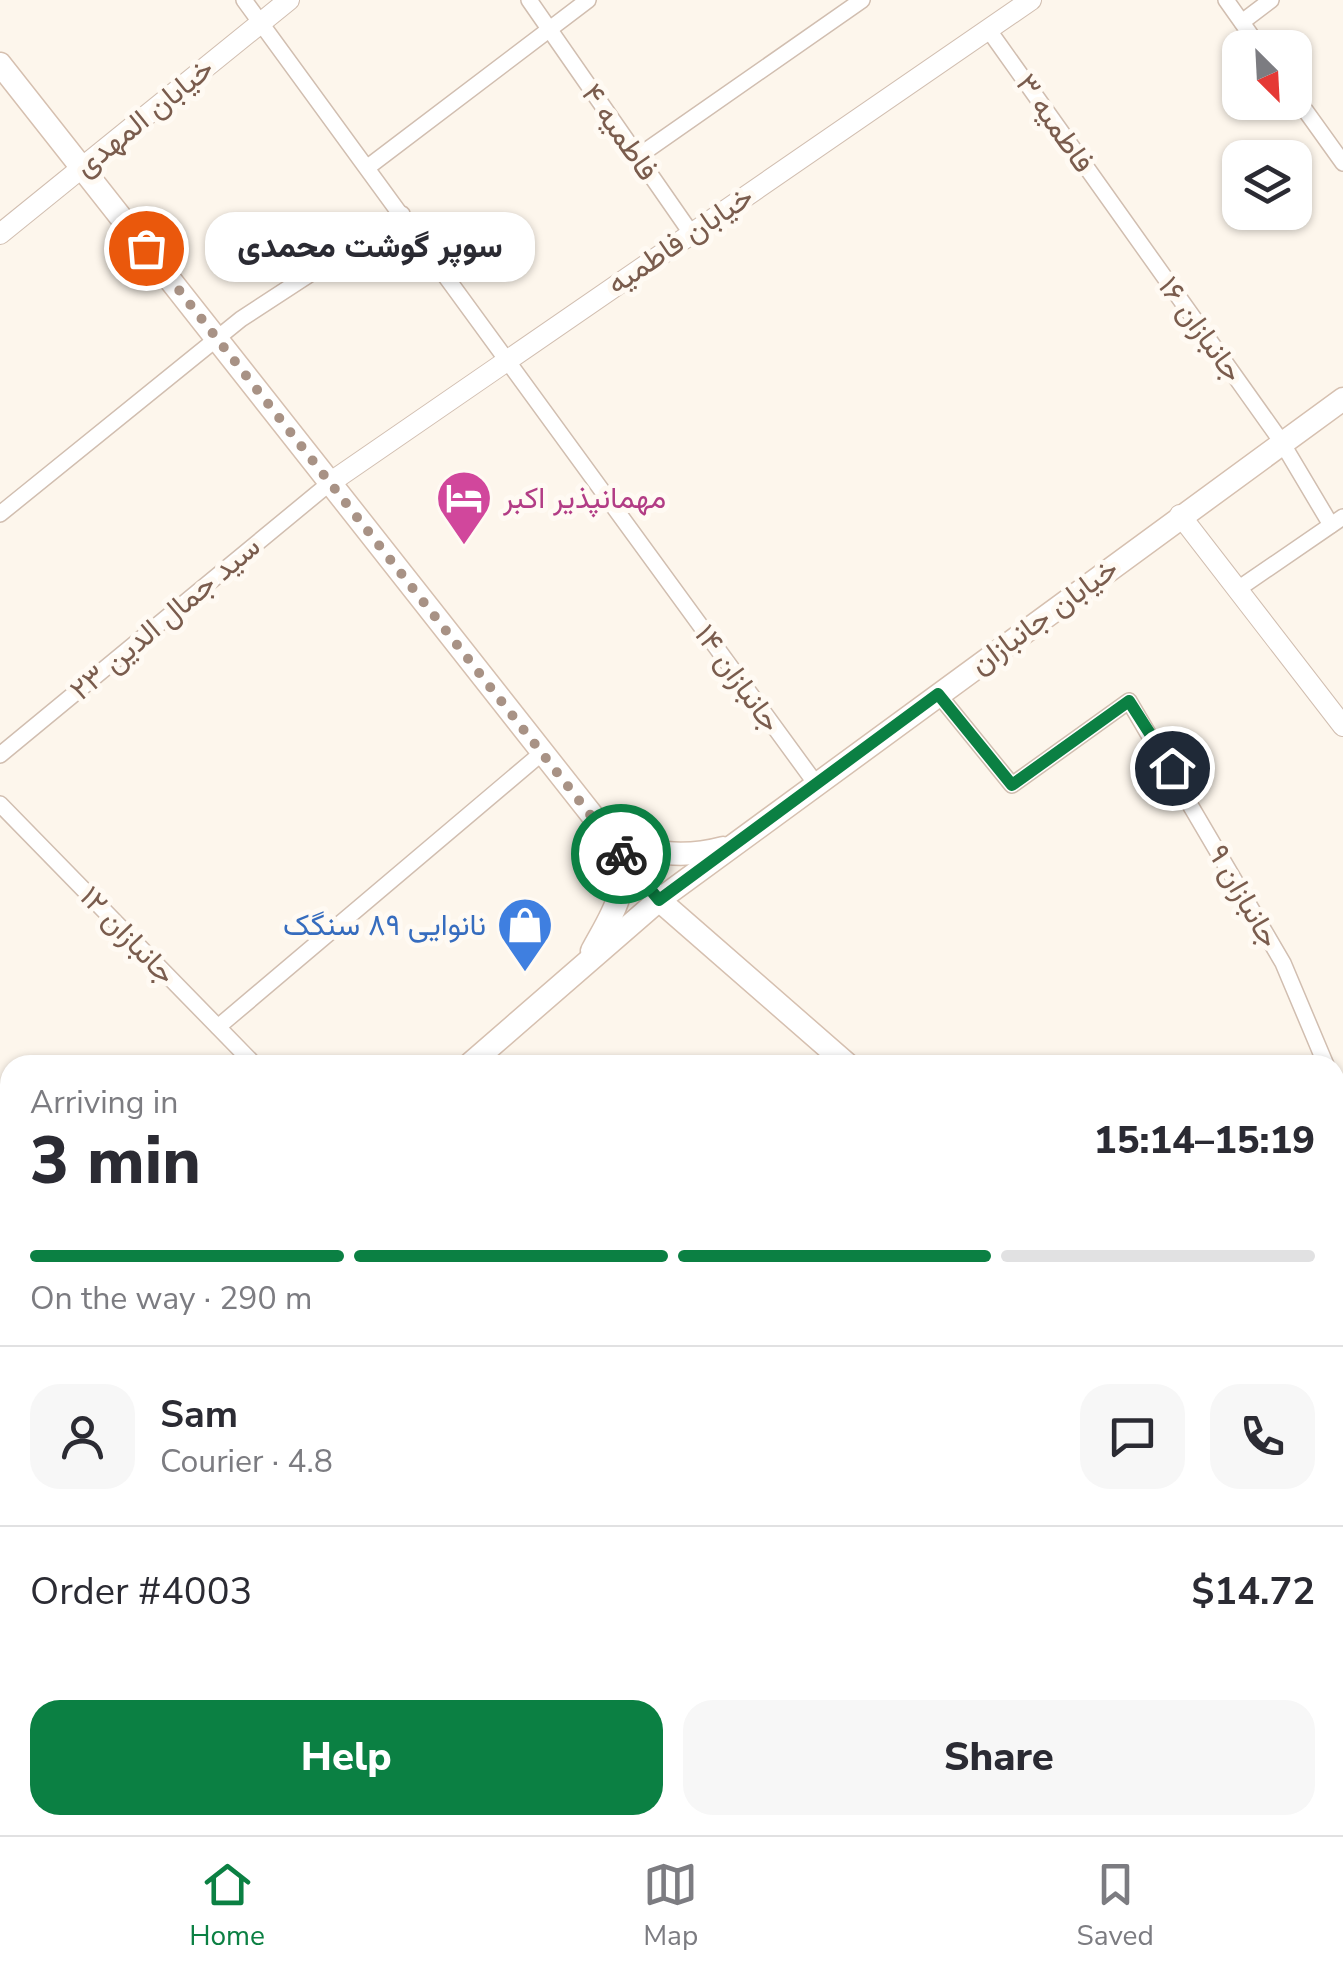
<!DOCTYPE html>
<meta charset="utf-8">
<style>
:root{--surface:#fff;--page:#f7f7f7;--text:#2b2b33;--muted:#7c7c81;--line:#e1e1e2;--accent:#0b8043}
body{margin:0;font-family:"Nunito Sans",Vazirmatn,sans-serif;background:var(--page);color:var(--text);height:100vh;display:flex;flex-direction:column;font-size:38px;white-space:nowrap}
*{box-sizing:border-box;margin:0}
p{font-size:32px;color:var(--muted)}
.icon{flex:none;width:55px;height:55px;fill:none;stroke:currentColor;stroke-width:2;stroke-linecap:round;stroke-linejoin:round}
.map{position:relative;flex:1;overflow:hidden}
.drawer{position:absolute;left:0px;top:1055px;width:1345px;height:780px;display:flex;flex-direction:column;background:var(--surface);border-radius:30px 30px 0 0;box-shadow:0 2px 8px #0004}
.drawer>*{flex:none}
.needle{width:65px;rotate:156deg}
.controls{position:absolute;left:1222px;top:30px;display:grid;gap:20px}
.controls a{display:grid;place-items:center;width:90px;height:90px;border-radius:20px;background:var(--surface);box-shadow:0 2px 8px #0004;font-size:50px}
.pin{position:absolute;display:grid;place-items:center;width:85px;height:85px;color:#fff;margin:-42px;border:5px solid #fff;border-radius:50%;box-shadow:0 2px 10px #0007}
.courier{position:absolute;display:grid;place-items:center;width:100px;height:100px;margin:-50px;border:8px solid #0b8043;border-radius:50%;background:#fff;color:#222;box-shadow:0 2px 12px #0007}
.bubble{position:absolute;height:70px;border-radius:30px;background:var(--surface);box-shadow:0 2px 8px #0004;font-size:32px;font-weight:800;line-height:70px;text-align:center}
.overview em{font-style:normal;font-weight:800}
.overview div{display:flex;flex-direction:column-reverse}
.overview{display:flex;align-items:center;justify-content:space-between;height:170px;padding:0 30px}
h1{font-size:65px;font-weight:800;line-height:75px}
.bar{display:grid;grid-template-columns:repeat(4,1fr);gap:15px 10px;align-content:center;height:120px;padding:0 30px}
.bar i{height:12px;border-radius:8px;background:var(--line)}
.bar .selected{background:var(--accent)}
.bar p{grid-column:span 4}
.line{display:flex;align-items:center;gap:25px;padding:0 30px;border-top:2px solid var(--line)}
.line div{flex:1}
.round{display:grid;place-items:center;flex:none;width:105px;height:105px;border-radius:30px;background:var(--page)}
.button{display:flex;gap:20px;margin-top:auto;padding:20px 30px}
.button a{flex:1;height:115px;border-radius:30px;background:var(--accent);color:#fff;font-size:40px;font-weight:800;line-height:115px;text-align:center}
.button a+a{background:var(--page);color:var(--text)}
.menu{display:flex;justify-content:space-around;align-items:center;height:140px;border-top:2px solid var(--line);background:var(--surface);font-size:28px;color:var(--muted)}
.menu a{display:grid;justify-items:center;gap:5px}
.menu .selected{color:var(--accent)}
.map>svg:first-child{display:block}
</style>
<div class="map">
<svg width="1343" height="1835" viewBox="0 0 1343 1835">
<rect width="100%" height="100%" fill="#fdf6ec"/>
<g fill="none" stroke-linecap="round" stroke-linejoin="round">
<g stroke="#d1beb0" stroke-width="18">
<g id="minor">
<path d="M244,0L816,784"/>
<path d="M529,0L691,233"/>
<path d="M1226,0L1260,48"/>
<path d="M1242,22L1271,0"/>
<path d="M988,29L1281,441L1331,525"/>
<path d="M1295,96L1343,163"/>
<path d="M637,157L862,0"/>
<path d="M368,167L588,0"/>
<path d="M0,514L241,319L402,214"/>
<path d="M1238,589L1343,517"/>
<path d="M938,694L1012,785L1129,701L1283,963L1326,1065"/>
<path d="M0,755L331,482"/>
<path d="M0,804L255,1065"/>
<path d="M218,1027L543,752"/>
<path d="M1335,1085L1343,1104"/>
<path d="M0,1760L10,1770"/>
<path d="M64,1825L74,1835"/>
<path d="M1184,1825L1194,1835"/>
</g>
</g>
<g stroke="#d1beb0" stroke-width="22">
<g id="tertiary">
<path d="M0,234L289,0"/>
<path d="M331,482L1031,0"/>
<path d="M1180,515L1343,726"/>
</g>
</g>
<g stroke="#d6c0b0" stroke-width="25">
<g id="secondary">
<path d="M0,64L659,900L848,1065"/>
<path d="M610,840C650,853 682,859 723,848"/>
<path d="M592,951C610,917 632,890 615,852"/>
<path d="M469,1065L659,900L1343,399"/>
<path d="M0,1474L10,1465"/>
<path d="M1335,1496L1343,1504"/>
</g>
</g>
<use href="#minor" stroke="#fff" stroke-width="15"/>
<use href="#tertiary" stroke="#fff" stroke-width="20"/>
<use href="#secondary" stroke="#fff" stroke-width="22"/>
</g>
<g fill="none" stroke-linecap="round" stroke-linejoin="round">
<path stroke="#a89285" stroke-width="10" stroke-dasharray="0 18" d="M146,248L621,854"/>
<path stroke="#0b8043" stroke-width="12" d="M621,854L659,900L938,694L1012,785L1129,701L1172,768"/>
</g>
<defs>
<g id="hotel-pin" transform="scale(2.875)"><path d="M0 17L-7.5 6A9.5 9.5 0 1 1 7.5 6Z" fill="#d1479c" stroke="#fffaf3"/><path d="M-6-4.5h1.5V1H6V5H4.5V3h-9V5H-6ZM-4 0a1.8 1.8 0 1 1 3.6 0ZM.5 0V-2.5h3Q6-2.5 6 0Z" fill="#fff"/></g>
<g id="shop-pin" transform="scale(2.875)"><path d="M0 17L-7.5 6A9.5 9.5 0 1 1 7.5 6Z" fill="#3f7fe0" stroke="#fffaf3"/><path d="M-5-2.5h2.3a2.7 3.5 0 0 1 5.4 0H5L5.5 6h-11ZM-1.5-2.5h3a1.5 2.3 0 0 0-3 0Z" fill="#fff"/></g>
</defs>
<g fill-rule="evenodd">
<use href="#hotel-pin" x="464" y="498"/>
<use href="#shop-pin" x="525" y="925"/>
</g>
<g text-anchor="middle" stroke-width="10" stroke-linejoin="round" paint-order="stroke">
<g font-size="30" fill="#7a5c4d" stroke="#fffaf3">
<text transform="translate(144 117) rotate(-39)" y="10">خیابان المهدی</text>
<text transform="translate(1055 123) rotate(55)" y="10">فاطمیه ۳</text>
<text transform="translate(620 132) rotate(55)" y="10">فاطمیه ۴</text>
<text transform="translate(680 240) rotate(-34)" y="10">خیابان فاطمیه</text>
<text transform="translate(1201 329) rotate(54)" y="10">جانبازان ۱۶</text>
<text transform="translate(1044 616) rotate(-36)" y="10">خیابان جانبازان</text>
<text transform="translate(165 618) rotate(-40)" y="10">سید جمال الدین ۲۳</text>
<text transform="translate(738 678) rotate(54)" y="10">جانبازان ۱۴</text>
<text transform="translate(1244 896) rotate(60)" y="10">جانبازان ۹</text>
<text transform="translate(128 935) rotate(46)" y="10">جانبازان ۱۲</text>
</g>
<g font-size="30" fill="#b23c85" stroke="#fffaf3" text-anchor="start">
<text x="503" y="508">مهمانپذیر اکبر</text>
</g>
<g font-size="30" fill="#366cbe" stroke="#fffaf3" text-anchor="end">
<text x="486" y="935">نانوایی ۸۹ سنگک</text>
</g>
</g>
</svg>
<div class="controls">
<a><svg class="needle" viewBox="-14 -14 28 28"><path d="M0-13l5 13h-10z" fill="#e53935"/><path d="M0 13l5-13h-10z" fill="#7c7c81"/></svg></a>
<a><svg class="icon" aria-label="layers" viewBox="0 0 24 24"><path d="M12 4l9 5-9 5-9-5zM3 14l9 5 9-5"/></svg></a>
</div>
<div class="pin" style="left:146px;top:248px;background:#ea580c"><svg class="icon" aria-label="bag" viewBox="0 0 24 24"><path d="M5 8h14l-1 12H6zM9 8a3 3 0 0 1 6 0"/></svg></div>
<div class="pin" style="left:1172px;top:768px;background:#1f2937"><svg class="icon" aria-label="home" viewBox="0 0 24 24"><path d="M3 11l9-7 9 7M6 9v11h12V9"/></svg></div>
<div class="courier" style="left:621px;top:854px"><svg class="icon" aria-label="bike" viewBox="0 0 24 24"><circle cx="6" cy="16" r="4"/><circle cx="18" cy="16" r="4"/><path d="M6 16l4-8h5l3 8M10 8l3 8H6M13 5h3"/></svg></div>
<div class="bubble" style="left:205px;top:212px;width:330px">سوپر گوشت محمدی</div>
<section class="drawer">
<div class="overview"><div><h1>3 min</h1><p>Arriving in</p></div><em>15:14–15:19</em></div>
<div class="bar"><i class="selected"></i><i class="selected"></i><i class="selected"></i><i></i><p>On the way · 290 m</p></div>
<div class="line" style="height:180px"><a class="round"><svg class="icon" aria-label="person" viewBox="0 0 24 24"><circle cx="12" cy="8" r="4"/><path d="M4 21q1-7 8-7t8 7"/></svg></a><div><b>Sam</b><p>Courier · 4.8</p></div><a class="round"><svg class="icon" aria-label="chat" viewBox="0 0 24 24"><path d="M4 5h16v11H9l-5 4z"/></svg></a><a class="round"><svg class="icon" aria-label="phone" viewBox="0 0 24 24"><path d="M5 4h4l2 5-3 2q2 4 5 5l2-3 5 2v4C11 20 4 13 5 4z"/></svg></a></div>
<div class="line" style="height:130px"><div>Order #4003</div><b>$14.72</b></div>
<div class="button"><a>Help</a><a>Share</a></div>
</section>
</div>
<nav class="menu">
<a class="selected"><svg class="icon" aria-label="home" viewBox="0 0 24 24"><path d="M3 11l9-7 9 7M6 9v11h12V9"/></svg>Home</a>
<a><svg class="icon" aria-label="map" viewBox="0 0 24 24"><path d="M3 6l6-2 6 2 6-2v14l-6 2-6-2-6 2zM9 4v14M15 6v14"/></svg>Map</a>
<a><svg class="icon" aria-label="saved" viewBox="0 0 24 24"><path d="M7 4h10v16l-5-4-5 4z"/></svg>Saved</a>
</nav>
